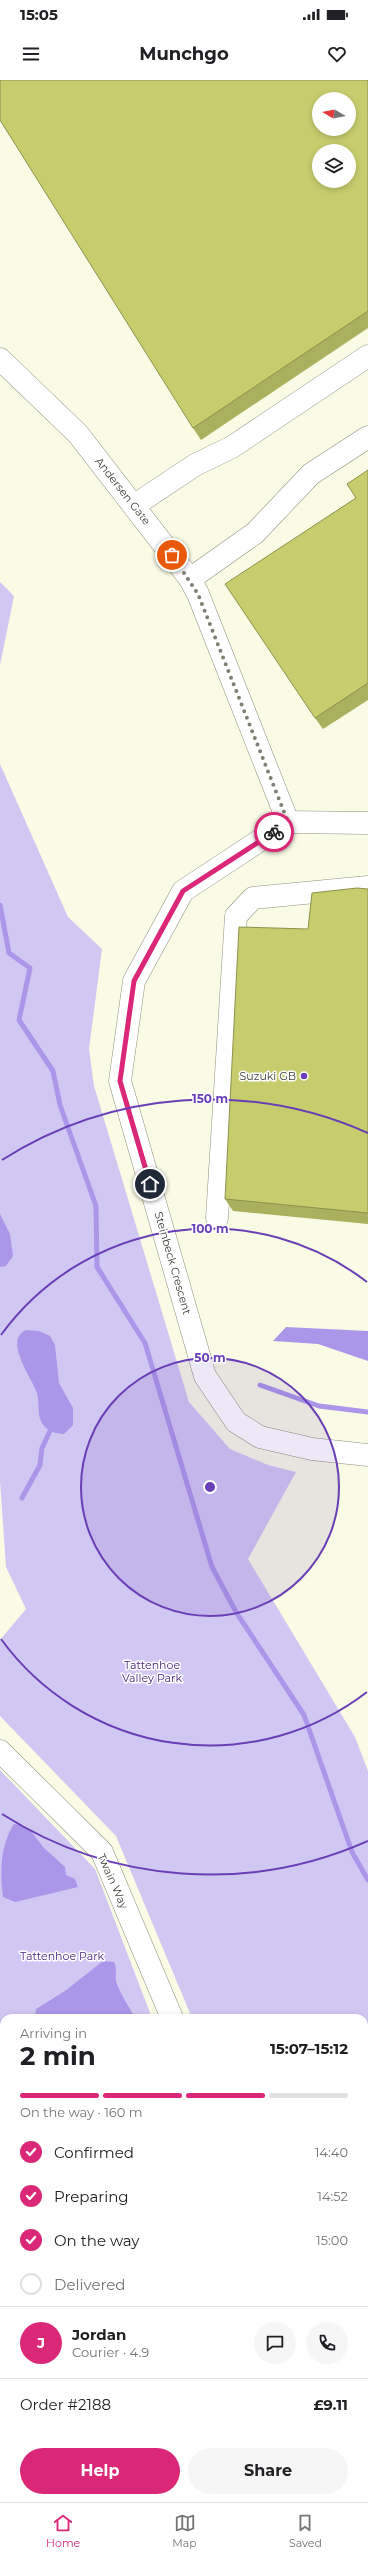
<!DOCTYPE html>
<meta charset="utf-8">
<style>
:root{--surface:#fff;--page:#f6f6f6;--text:#202124;--muted:#757577;--line:#e0e0e0;--accent:#db2777}
body{margin:0;font-family:Montserrat,sans-serif;background:var(--page);color:var(--text);height:100vh;display:flex;flex-direction:column;font-size:15px;white-space:nowrap}
*{box-sizing:border-box;margin:0}
p{font-size:13px;color:var(--muted)}
.icon{flex:none;width:22px;height:22px;fill:none;stroke:currentColor;stroke-width:2;stroke-linecap:round;stroke-linejoin:round}
.map{position:relative;flex:1;overflow:hidden}
.panel{position:absolute;left:0px;top:1934px;width:368px;height:488px;display:flex;flex-direction:column;background:var(--surface);border-radius:12px 12px 0 0;box-shadow:0 2px 6px #0003}
.panel>*{flex:none}
.needle{width:26px;rotate:279deg}
.controls{position:absolute;left:312px;top:12px;display:grid;gap:8px}
.controls a{display:grid;place-items:center;width:44px;height:44px;border-radius:50%;background:var(--surface);box-shadow:0 2px 6px #0003;font-size:20px}
.pin{position:absolute;display:grid;place-items:center;width:34px;height:34px;color:#fff;margin:-17px;border:2px solid #fff;border-radius:50%;box-shadow:0 1px 4px #0007}
.courier{position:absolute;display:grid;place-items:center;width:40px;height:40px;margin:-20px;border:3px solid #db2777;border-radius:50%;background:#fff;color:#222;box-shadow:0 1px 5px #0007}
.head em{font-style:normal;font-weight:700}
.head div{display:flex;flex-direction:column-reverse}
.head{display:flex;align-items:center;justify-content:space-between;height:68px;padding:0 20px}
h1{font-size:26px;font-weight:700;line-height:30px}
.bar{display:grid;grid-template-columns:repeat(4,1fr);gap:6px 4px;align-content:center;height:48px;padding:0 20px}
.bar i{height:5px;border-radius:3px;background:var(--line)}
.bar .active{background:var(--accent)}
.bar p{grid-column:span 4}
.line{display:flex;align-items:center;gap:10px;padding:0 20px;border-top:1px solid var(--line)}
.line div{flex:1}
.round{display:grid;place-items:center;flex:none;width:42px;height:42px;border-radius:21px;background:var(--page)}
ol{padding:0 20px;list-style:none}
li{display:flex;align-items:center;gap:12px;height:44px}
li p{margin-inline-start:auto}
li .icon{padding:4px;border-radius:50%;background:var(--accent);color:#fff;stroke-width:4}
li:last-child{color:var(--muted)}
li i{width:22px;height:22px;border:2px solid var(--line);border-radius:50%}
.action{display:flex;gap:8px;margin-top:auto;padding:8px 20px}
.action a{flex:1;height:46px;border-radius:24px;background:var(--accent);color:#fff;font-size:16px;font-weight:700;line-height:46px;text-align:center}
.action a+a{background:var(--page);color:var(--text)}
.status{display:flex;justify-content:space-between;align-items:center;height:28px;padding:0 20px;background:var(--surface);direction:ltr}
.status svg{height:11px;fill:currentColor}
header{display:flex;justify-content:space-between;align-items:center;height:52px;padding:0 20px;background:var(--surface);font-size:18px;font-weight:700}
.tab-bar{display:flex;justify-content:space-around;align-items:center;height:56px;border-top:1px solid var(--line);background:var(--surface);font-size:11px;color:var(--muted)}
.tab-bar a{display:grid;justify-items:center;gap:2px}
.tab-bar .active{color:var(--accent)}
.map>svg:first-child{display:block}
</style>
<div class="status"><b>15:05</b><svg viewBox="0 0 49 12"><path d="M0 12V9h3v3zM5 12V6h3v6zM10 12V3h3v9zM15 12V0h3v12zM26 1h20v11H26zM47 4h2v5h-2z"/></svg></div>
<header><svg class="icon" aria-label="menu" viewBox="0 0 24 24"><path d="M4 6h16M4 12h16M4 18h16"/></svg>Munchgo<svg class="icon" aria-label="heart" viewBox="0 0 24 24"><path d="M12 20l-8-8c-3-5 5-10 8-4 3-6 11-1 8 4z"/></svg></header>
<div class="map">
<svg width="368" height="2422" viewBox="0 0 368 2422">
<rect width="100%" height="100%" fill="#f9fbe5"/>
<g fill="#d1c7f3">
<path d="M0,502L14,516L0,585Z"/>
<path d="M0,684L68,837L102,869L89,969L94,1006L189,1322L230,1369L268,1385L296,1392L248,1479L355,1657L368,1691V2374H364V1938H192L116,1756L0,1636V1560L26,1529L6,1487L0,1401Z"/>
<path d="M0,1690L95,1789L152,1938H4V2000L0,1998Z"/>
<path d="M107,2418H162L161,2422H104Z"/>
</g>
<g fill="#ac96e9">
<path d="M0,1134L10,1154L13,1176L6,1186L0,1187Z"/>
<path d="M286,1247L368,1251V1281L318,1264L273,1261Z"/>
<path d="M26,1250L39,1251L50,1256L55,1265L59,1303L73,1328V1345L64,1354C56,1353 50,1353 44,1346C36,1337 40,1324 37,1313C32,1297 3,1261 26,1250Z"/>
<path d="M14,1744L22,1745L31,1751L43,1767L65,1787L66,1795L75,1799L78,1807L15,1822L3,1817C0,1793 0,1765 14,1744Z"/>
<path d="M103,1881L114,1882C118,1889 114,1896 117,1904C122,1917 129,1926 135,1938L35,1936L36,1929L65,1911Z"/>
<path d="M364,2194L368,2202V2261L364,2262Z"/>
</g>
<g fill="none" stroke-linecap="round" stroke-linejoin="round">
<g stroke="#ac96e9" stroke-width="5">
<path d="M0,825L9,873L30,888L19,940L53,991L60,1025L96,1126L97,1187L145,1263L212,1487L236,1532L304,1635L352,1772L368,1800"/>
<path d="M260,1305L319,1326L368,1332"/>
<path d="M22,1418L40,1385L42,1368L50,1351"/>
<path d="M144,2422L145,2418"/>
</g>
<g stroke="#8e907d" stroke-width="23">
<g id="minor">
<path d="M0,279L78,354L190,499L198,514L288,742"/>
<path d="M135,425L195,385L232,367L368,276"/>
<path d="M190,499L255,453L311,394L368,357"/>
<path d="M368,743L288,742L183,811L134,901L120,1001L205,1296L236,1342L260,1357L312,1369L368,1375"/>
<path d="M217,1138L236,836L253,818L368,807"/>
<path d="M0,1671L102,1772L172,1938"/>
<path d="M0,2006L4,2008"/>
<path d="M0,2208L4,2205"/>
<path d="M0,2305L4,2304"/>
<path d="M0,2363L4,2368"/>
<path d="M21,2422L23,2418"/>
<path d="M186,2422L187,2418"/>
</g>
</g>
<use href="#minor" stroke="#fff" stroke-width="22"/>
</g>
<g fill="#abb05e">
<path d="M368,0V248L201,360L193,348Z"/>
<path d="M368,390V620L323,649L315,638L356,418Z"/>
<path d="M368,809V1144L233,1131L225,1119L308,849Z"/>
</g>
<g fill="#c7cd6d" stroke="#8b904c" fill-rule="evenodd">
<path d="M0,0H368V231L193,348L0,40ZM319,19H349V49H319ZM319,71H349V101H319Z"/>
<path d="M368,390V603L315,638L225,504L356,418L347,404Z"/>
<path d="M357,808L368,809V1133L225,1119L239,847L308,849L312,813Z"/>
</g>
<g fill="none" stroke-linecap="round" stroke-linejoin="round">
<path stroke="#7f8073" stroke-width="4" stroke-dasharray="0 7.2" d="M172,475L198,514L288,742L274,752"/>
<path stroke="#db2777" stroke-width="5" d="M150,1104L120,1001L134,901L183,811L274,752"/>
</g>
<circle cx="210" cy="1407" r="129" fill="#693eb6" fill-opacity=".12"/>
<g fill="none" stroke="#693eb6" stroke-width="2">
<circle cx="210" cy="1407" r="129"/>
<path d="M367 1612A258 258 0 0 1 1 1559M1 1255A258 258 0 0 1 367 1202"/>
<path d="M368 1761A388 388 0 0 1 2 1734M2 1080A388 388 0 0 1 368 1053"/>
</g>
<circle fill="#693eb6" stroke="#fff" stroke-width="1.5" cx="304" cy="996" r="4"/>
<g text-anchor="middle" stroke-width="3" stroke-linejoin="round" paint-order="stroke">
<g font-size="11" fill="#3d3e35" stroke="#fff">
<text transform="translate(123 411) rotate(52)" y="4">Andersen Gate</text>
<text transform="translate(173 1183) rotate(74)" y="4">Steinbeck Crescent</text>
<text transform="translate(113 1801) rotate(66)" y="4">Twain Way</text>
</g>
<g font-size="11" fill="#3d3e35" stroke="#fff" text-anchor="end">
<text x="296" y="1000">Suzuki GB</text>
</g>
<g font-size="11" fill="#482382" stroke="#fff">
<text x="152" y="1589">Tattenhoe<tspan x="152" dy="13">Valley Park</tspan></text>
<text x="62" y="1880">Tattenhoe Park</text>
</g>
</g>
<circle cx="210" cy="1407" r="6" fill="#693eb6" stroke="#fff" stroke-width="2"/>
<g font-size="12" text-anchor="middle" font-weight="bold" fill="#693eb6" stroke="#fff" stroke-width="3" stroke-linejoin="round" paint-order="stroke">
<text x="210" y="1023">150 m</text>
<text x="210" y="1153">100 m</text>
<text x="210" y="1282">50 m</text>
</g>
</svg>
<div class="controls">
<a><svg class="needle" viewBox="-14 -14 28 28"><path d="M0-13l5 13h-10z" fill="#e53935"/><path d="M0 13l5-13h-10z" fill="#757577"/></svg></a>
<a><svg class="icon" aria-label="layers" viewBox="0 0 24 24"><path d="M12 4l9 5-9 5-9-5zM3 14l9 5 9-5"/></svg></a>
</div>
<div class="pin" style="left:172px;top:475px;background:#ea580c"><svg class="icon" aria-label="bag" viewBox="0 0 24 24"><path d="M5 8h14l-1 12H6zM9 8a3 3 0 0 1 6 0"/></svg></div>
<div class="pin" style="left:150px;top:1104px;background:#1f2937"><svg class="icon" aria-label="home" viewBox="0 0 24 24"><path d="M3 11l9-7 9 7M6 9v11h12V9"/></svg></div>
<div class="courier" style="left:274px;top:752px"><svg class="icon" aria-label="bike" viewBox="0 0 24 24"><circle cx="6" cy="16" r="4"/><circle cx="18" cy="16" r="4"/><path d="M6 16l4-8h5l3 8M10 8l3 8H6M13 5h3"/></svg></div>
<section class="panel">
<div class="head"><div><h1>2 min</h1><p>Arriving in</p></div><em>15:07–15:12</em></div>
<div class="bar"><i class="active"></i><i class="active"></i><i class="active"></i><i></i><p>On the way · 160 m</p></div>
<ol>
<li><svg class="icon" aria-label="check" viewBox="0 0 24 24"><path d="M5 12l5 5 9-10"/></svg>Confirmed<p>14:40</p></li>
<li><svg class="icon" aria-label="check" viewBox="0 0 24 24"><path d="M5 12l5 5 9-10"/></svg>Preparing<p>14:52</p></li>
<li><svg class="icon" aria-label="check" viewBox="0 0 24 24"><path d="M5 12l5 5 9-10"/></svg>On the way<p>15:00</p></li>
<li><i></i>Delivered</li>
</ol>
<div class="line" style="height:72px"><b class="round" style="background:var(--accent);color:#fff">J</b><div><b>Jordan</b><p>Courier · 4.9</p></div><a class="round"><svg class="icon" aria-label="chat" viewBox="0 0 24 24"><path d="M4 5h16v11H9l-5 4z"/></svg></a><a class="round"><svg class="icon" aria-label="phone" viewBox="0 0 24 24"><path d="M5 4h4l2 5-3 2q2 4 5 5l2-3 5 2v4C11 20 4 13 5 4z"/></svg></a></div>
<div class="line" style="height:52px"><div>Order #2188</div><b>£9.11</b></div>
<div class="action"><a>Help</a><a>Share</a></div>
</section>
</div>
<nav class="tab-bar">
<a class="active"><svg class="icon" aria-label="home" viewBox="0 0 24 24"><path d="M3 11l9-7 9 7M6 9v11h12V9"/></svg>Home</a>
<a><svg class="icon" aria-label="map" viewBox="0 0 24 24"><path d="M3 6l6-2 6 2 6-2v14l-6 2-6-2-6 2zM9 4v14M15 6v14"/></svg>Map</a>
<a><svg class="icon" aria-label="saved" viewBox="0 0 24 24"><path d="M7 4h10v16l-5-4-5 4z"/></svg>Saved</a>
</nav>
